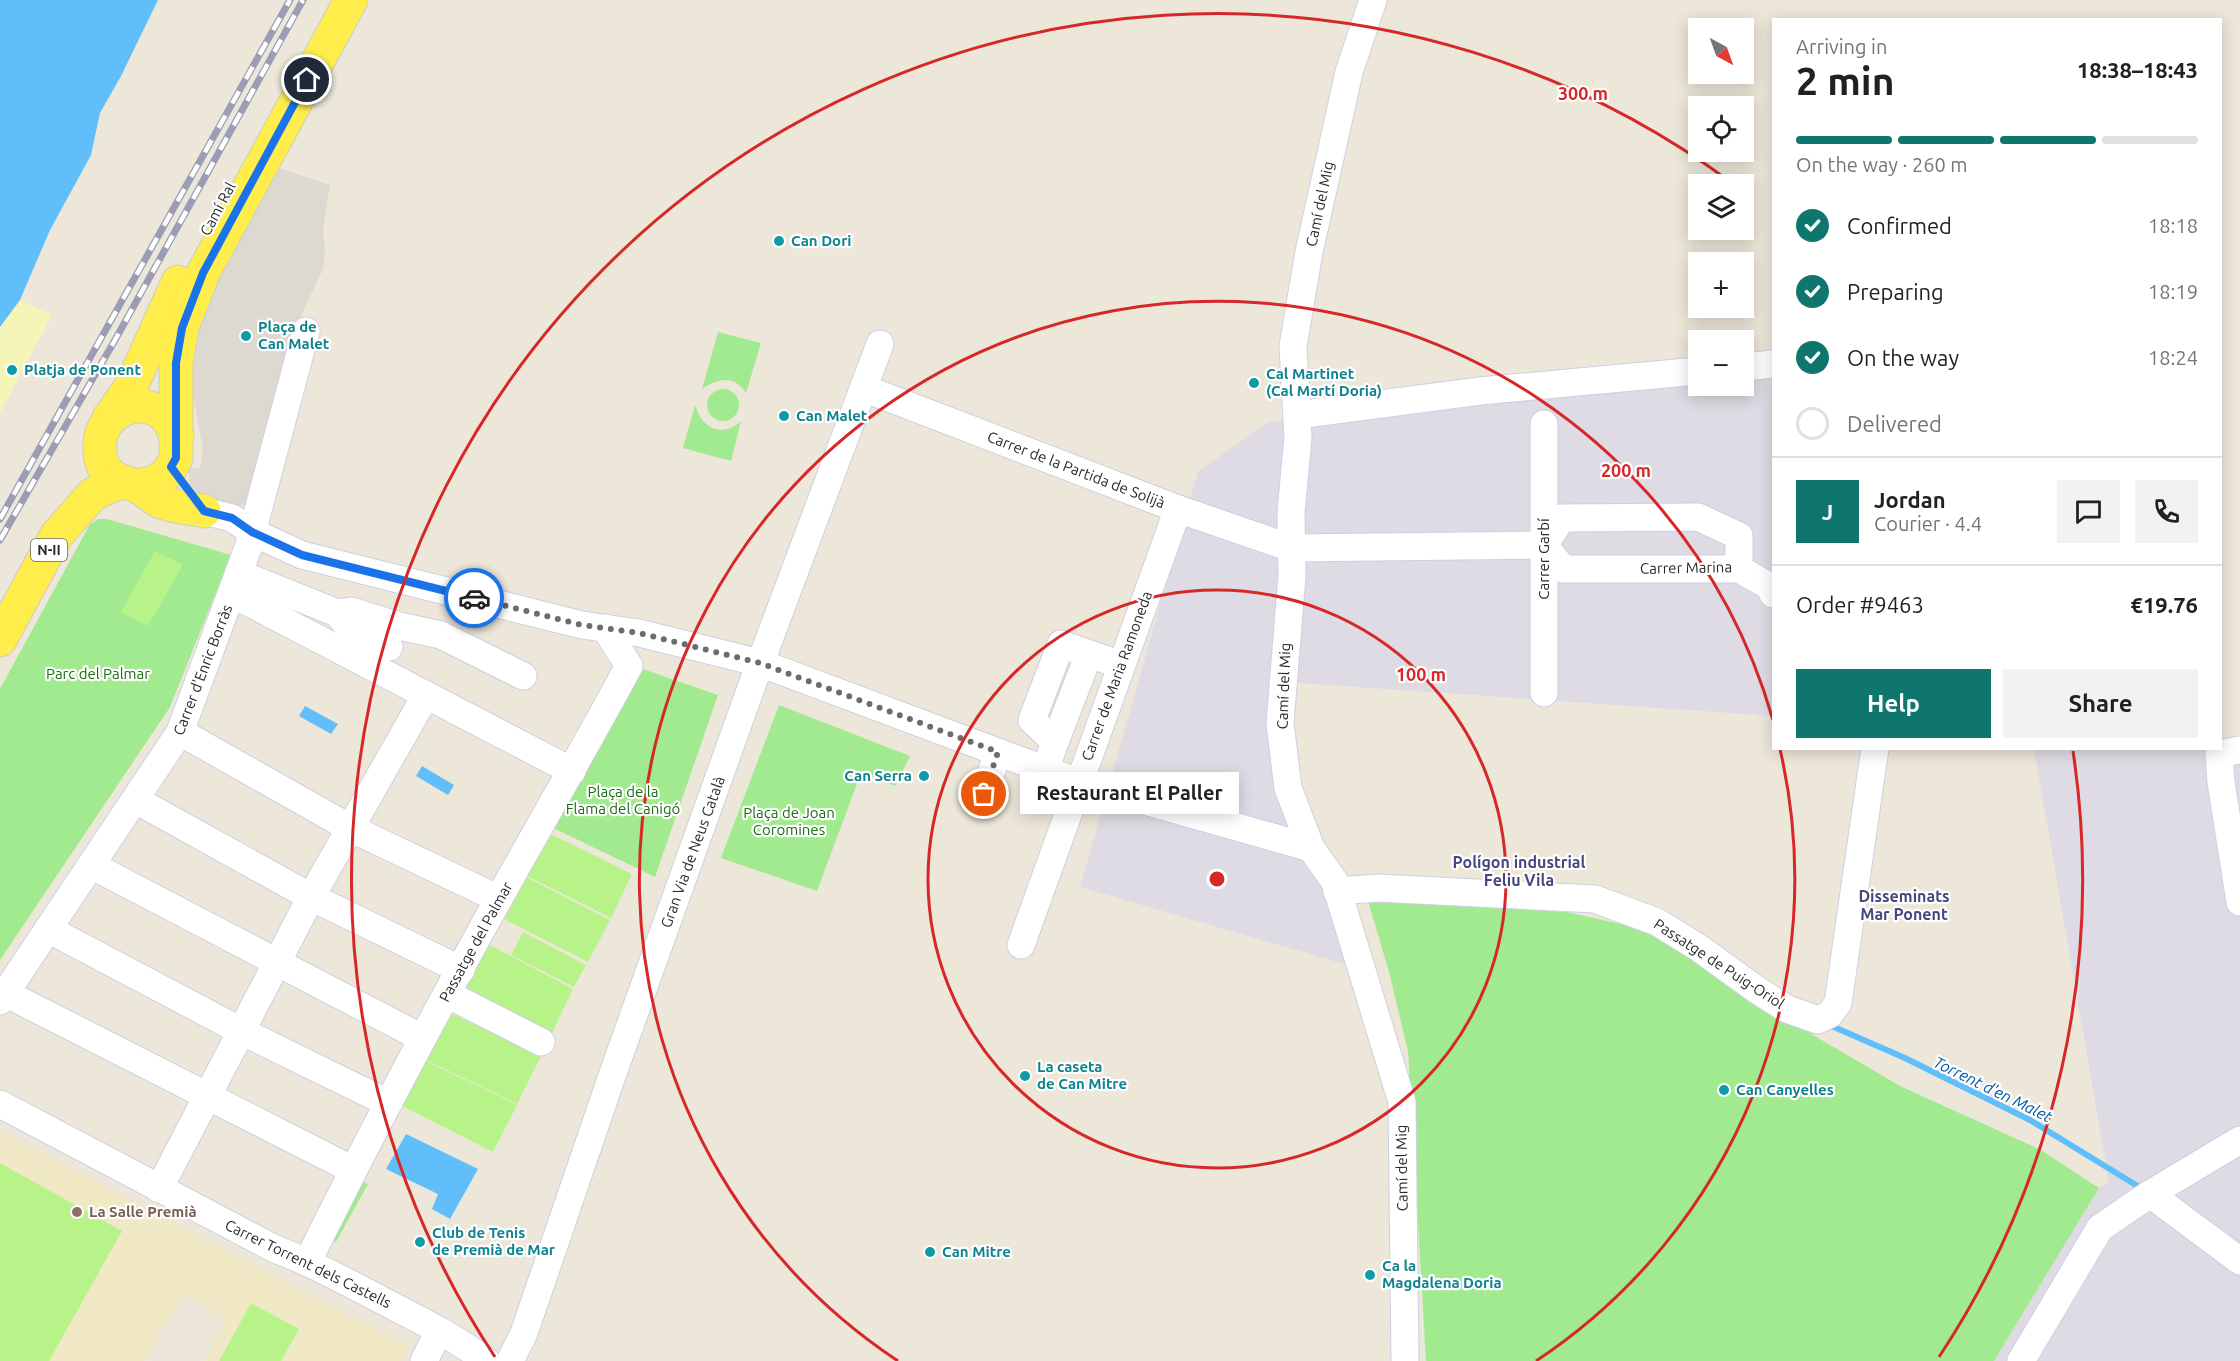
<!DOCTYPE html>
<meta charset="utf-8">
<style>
:root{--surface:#fff;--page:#f2f2f2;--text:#202124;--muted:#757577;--line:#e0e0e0;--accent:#0f766e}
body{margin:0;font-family:Ubuntu,sans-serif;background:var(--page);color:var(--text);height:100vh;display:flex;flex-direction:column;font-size:22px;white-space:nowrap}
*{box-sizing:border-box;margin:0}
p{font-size:20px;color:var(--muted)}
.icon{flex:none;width:33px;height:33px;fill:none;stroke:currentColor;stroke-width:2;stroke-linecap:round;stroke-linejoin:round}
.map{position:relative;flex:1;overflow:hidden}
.drawer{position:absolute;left:1772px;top:18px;width:450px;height:732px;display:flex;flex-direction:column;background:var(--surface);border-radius:0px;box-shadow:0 3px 15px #0003}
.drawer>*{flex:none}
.needle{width:39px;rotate:139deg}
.buttons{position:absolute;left:1688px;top:18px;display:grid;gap:12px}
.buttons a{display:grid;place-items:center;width:66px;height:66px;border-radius:0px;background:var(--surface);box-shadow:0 3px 15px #0003;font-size:30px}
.pin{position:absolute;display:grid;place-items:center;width:51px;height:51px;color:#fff;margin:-26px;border:3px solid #fff;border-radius:50%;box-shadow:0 2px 6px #0007}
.courier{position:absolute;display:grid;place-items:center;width:60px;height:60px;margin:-30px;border:4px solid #1a73e8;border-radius:50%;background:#fff;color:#222;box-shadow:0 2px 8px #0007}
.bubble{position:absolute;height:42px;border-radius:0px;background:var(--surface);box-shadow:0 3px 15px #0003;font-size:20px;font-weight:700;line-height:42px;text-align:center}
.head em{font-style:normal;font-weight:700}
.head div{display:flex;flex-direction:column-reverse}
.head{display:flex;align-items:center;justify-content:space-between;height:102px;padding:0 24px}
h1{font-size:39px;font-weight:700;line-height:45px}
.bar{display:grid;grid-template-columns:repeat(4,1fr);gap:9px 6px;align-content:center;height:72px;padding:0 24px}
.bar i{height:8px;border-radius:4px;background:var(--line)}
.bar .on{background:var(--accent)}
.bar p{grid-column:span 4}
.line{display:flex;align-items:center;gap:15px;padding:0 24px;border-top:2px solid var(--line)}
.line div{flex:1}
.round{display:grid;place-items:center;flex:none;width:63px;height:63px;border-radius:0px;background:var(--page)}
ol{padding:0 24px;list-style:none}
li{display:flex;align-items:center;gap:18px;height:66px}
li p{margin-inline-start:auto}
li .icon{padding:6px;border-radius:50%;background:var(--accent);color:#fff;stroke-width:4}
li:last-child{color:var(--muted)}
li i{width:33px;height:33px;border:3px solid var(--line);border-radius:50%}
.primary-button{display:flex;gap:12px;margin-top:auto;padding:12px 24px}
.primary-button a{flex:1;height:69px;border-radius:0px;background:var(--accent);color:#fff;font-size:24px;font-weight:700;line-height:69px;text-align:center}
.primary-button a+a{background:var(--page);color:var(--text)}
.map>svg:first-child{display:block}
</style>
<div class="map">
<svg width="2240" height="1361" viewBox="0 0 2240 1361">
<rect width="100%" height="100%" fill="#ede7d9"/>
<g fill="#dfdbe4">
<path d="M1773,355V716L1269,681L1351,966L1080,887L1198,471L1269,422L1698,365V386H1743V359Z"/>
<path d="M2240,737V1361H1994L2099,1188L2109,1182L2034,749L2220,748V740Z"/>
</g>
<path fill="#f1e9c6" d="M0,1131L409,1348L402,1361H204L227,1319L183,1294L144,1361H0Z"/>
<g fill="#a2ea8f">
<path d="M718,332L761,343L746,393C734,374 717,379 702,389Z"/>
<circle cx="723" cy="405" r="16"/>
<path d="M695,405C702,429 722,438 741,421L731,461L683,448Z"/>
<path d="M99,519H107L231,555L170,707L0,960V689L90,524Z"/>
<path d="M634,666L718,695L655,877L547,825Z"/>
<path d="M779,705L910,756L895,786L861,773L817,891L721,858Z"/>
<path d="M1368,901L1567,912L1656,932L1791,1022L1900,1086L2041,1150L2099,1188L1994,1361H1426L1408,1051L1389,972Z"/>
<path d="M352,1176L368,1184L336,1242L319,1234Z"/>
</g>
<path fill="#f6f5b8" d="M20,300L52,315L0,413V327Z"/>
<g fill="#b8f389">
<path d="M155,551L183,565L148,626L121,612Z"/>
<path d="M551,834L632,874L611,918L527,876Z"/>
<path d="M526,877L610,920L588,962L504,919Z"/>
<path d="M523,932L586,965L574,987L511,955Z"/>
<path d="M488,944L573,989L552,1033L462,990Z"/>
<path d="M446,1011L541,1056L517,1104L420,1057Z"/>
<path d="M420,1058L517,1105L493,1152L396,1103Z"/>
<path d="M0,1163L122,1231L49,1361H0Z"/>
<path d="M251,1303L299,1329L281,1361H219Z"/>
</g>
<path fill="#ddd9d0" d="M270,165L330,185L323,229L325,251L323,269L303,311L252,493L246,504L236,508L196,496L189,481V467L200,469L203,449L192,390L191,365L202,310Z"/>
<g fill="#60befb">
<path d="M0,0H158L121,76L100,113L91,155L50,230L20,300L0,327Z"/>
<path d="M305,706L338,724L331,734L299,716Z"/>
<path d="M422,766L454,785L448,795L416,776Z"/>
<path d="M406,1134L478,1169L450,1219L432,1209L438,1194L386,1169Z"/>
</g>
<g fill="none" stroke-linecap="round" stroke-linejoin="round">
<path stroke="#60befb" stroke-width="6" d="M1827,1024L1905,1058L2030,1120L2144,1190"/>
<g stroke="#cecfe4" stroke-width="29">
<g id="minor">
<path d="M1373,0L1349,72L1338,122L1309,252L1293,346L1298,437L1291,512L1292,576L1280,723L1288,788L1311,848L1335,882L1402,1102L1405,1361"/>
<path d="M1743,367L1773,364"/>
<path d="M863,388L1178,509L1291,548L1544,545"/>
<path d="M1297,415L1480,391L1698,371"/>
<path d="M204,511L232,518L252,532L302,555L582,625L639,633L760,663L1078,782L1311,848"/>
<path d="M1698,517L1739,536V569H1563L1544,545L1562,518Z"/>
<path d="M1739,569L1769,586L1773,594"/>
<path d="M240,574L337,613L348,626L389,647"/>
<path d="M233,592L242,599L572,771"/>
<path d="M337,613L351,611L399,626L441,635L523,676"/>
<path d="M1544,693V424"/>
<path d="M180,732L350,828L499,899"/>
<path d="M1055,742L1089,654"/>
<path d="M2240,750L2219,754L2221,782L2240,902"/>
<path d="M1045,770L1055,742L1032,720L1061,644L1121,665"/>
<path d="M984,794L998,752"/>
<path d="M136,800L311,897L461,970"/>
<path d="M91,865L422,1038"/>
<path d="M1337,891L1378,888L1595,899L1657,922L1699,948L1757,990L1787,1009L1818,1020L1830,1014L1838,1003L1875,748"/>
<path d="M48,929L241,1031L388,1103"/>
<path d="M1021,945L1178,509"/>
<path d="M5,993L353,1170"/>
<path d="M447,994L541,1042"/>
<path d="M0,1001L180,732L248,548L306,331"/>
<path d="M0,1104L275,1249C315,1264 352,1285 391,1305C424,1322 456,1338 486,1361"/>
<path d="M159,1189L311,897L426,695"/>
<path d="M2150,1194L2240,1140"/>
<path d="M308,1261C368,1139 432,1019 498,900C542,821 587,744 629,666L605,628"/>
<path d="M424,1361L439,1331"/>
<path d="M510,1361L524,1333L613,1073L752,685L880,344"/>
<path d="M2021,1361L2100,1228L2150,1194L2240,1261"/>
</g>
</g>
<g stroke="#ccc" stroke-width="35">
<g id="major">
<path d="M109,418L132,385L178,282"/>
<path d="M177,437C174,432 172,426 169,421C146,390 96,411 100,450C100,460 103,469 111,475C119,482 126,482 136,486C144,489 151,497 159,501C172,507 190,508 204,511"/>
<path d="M136,486L153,483L168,473L176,458V363L182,328L203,273L351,0"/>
<path d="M0,640L56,536L93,494L120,482"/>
</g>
</g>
<use href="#minor" stroke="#fff" stroke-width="27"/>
<use href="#major" stroke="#ffed4c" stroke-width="33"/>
<g stroke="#9b9cb6" stroke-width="7">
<g id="rail">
<path d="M0,519L290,0"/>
<path d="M0,540L115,340L303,0"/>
</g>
</g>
<use href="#rail" stroke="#fff" stroke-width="4.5" stroke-dasharray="14" stroke-linecap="butt"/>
</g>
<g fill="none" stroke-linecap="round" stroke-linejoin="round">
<path stroke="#6e6c67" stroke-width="6" stroke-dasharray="0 10.8" d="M474,598L582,625L639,633L760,663L998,752L984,794"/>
<path stroke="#1a73e8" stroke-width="8" d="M307,80L203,273L182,328L176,363V458L171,467L204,511L232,518L252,532L302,555L474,598"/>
</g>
<g fill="none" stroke="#d62828" stroke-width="3">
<circle cx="1217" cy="879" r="289"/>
<path d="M898 1361A578 578 0 1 1 1773 720M1780 749A578 578 0 0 1 1536 1361"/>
<path d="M495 1357A866 866 0 0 1 1732 183M2073 751A866 866 0 0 1 1939 1357"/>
</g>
<g fill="#0f9aa8" stroke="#fff" stroke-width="2">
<circle cx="779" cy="241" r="6"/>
<circle cx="246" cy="336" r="6"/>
<circle cx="12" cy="370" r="6"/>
<circle cx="1254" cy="383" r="6"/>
<circle cx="784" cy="416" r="6"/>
<circle cx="924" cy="776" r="6"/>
<circle cx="1025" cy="1076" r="6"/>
<circle cx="1724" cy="1090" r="6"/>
<circle cx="420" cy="1242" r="6"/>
<circle cx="930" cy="1252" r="6"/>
<circle cx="1370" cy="1275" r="6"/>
</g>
<circle fill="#8d6e63" stroke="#fff" stroke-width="2" cx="77" cy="1212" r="6"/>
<g text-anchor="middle" stroke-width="4.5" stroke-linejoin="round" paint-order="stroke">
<rect fill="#fff" stroke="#696969" stroke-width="1.5" x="31" y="539" width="36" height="22" rx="4.5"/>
<g font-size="14" font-weight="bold" fill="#292929">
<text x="49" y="555">N-II</text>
</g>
<g font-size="15" fill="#292929" stroke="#fff">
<text transform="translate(1320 204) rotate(-78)" y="5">Camí del Mig</text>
<text transform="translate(218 209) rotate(-62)" y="5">Camí Ral</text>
<text transform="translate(1076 470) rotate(21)" y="5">Carrer de la Partida de Solijà</text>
<text transform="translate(1544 559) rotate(-90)" y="5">Carrer Garbí</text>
<text transform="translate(1686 568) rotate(-1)" y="5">Carrer Marina</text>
<text transform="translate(203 670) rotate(-69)" y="5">Carrer d'Enric Borràs</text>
<text transform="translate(1117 676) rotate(-70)" y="5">Carrer de Maria Ramoneda</text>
<text transform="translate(1284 686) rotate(-88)" y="5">Camí del Mig</text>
<text transform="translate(693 852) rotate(-70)" y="5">Gran Via de Neus Català</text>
<text transform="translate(476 942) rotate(-61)" y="5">Passatge del Palmar</text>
<text transform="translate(1719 964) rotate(33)" y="5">Passatge de Puig-Oriol</text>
<text transform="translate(1402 1168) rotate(-91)" y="5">Camí del Mig</text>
<text transform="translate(308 1264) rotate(26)" y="5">Carrer Torrent dels Castells</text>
</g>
<g font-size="15" font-weight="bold" fill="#0d838f" stroke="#fff" text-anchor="start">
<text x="791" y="246">Can Dori</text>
<text x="258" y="332">Plaça de<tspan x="258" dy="17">Can Malet</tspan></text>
<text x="24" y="375">Platja de Ponent</text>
<text x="1266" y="379">Cal Martinet<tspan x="1266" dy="17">(Cal Martí Doria)</tspan></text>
<text x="796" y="421">Can Malet</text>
<text x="912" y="781" text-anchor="end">Can Serra</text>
<text x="1037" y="1072">La caseta<tspan x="1037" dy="17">de Can Mitre</tspan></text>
<text x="1736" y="1095">Can Canyelles</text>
<text x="432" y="1238">Club de Tenis<tspan x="432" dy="17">de Premià de Mar</tspan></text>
<text x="942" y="1257">Can Mitre</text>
<text x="1382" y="1271">Ca la<tspan x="1382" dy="17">Magdalena Doria</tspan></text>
</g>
<g font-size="15" fill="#196d12" stroke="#fff">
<text x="98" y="679">Parc del Palmar</text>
<text x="623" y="797">Plaça de la<tspan x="623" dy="17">Flama del Canigó</tspan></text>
<text x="789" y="818">Plaça de Joan<tspan x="789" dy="17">Coromines</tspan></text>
</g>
<g font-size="15" font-weight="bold" fill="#785e54" stroke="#fff" text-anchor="start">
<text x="89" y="1217">La Salle Premià</text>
</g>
<g font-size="16" font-weight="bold" fill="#45477e" stroke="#fff">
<text x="1519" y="868">Polígon industrial<tspan x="1519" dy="18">Feliu Vila</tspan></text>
<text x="1904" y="902">Disseminats<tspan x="1904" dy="18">Mar Ponent</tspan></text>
</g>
<g font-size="16" font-style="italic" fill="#0057a6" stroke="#fff">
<text transform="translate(1993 1089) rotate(26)" y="6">Torrent d'en Malet</text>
</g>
</g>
<circle cx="1217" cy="879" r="9" fill="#d62828" stroke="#fff" stroke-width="3"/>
<g font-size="18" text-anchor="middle" font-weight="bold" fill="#d62828" stroke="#fff" stroke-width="4.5" stroke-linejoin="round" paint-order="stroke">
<text x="1583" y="100">300 m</text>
<text x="1626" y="477">200 m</text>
<text x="1421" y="681">100 m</text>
</g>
</svg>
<div class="buttons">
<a><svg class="needle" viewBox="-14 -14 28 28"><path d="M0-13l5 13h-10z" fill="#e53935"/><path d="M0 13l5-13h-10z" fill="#757577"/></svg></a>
<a><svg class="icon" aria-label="locate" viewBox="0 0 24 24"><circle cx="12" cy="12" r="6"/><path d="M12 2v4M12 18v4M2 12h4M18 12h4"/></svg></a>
<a><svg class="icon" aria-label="layers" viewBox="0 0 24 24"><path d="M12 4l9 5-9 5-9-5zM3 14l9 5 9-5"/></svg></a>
<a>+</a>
<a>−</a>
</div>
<div class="pin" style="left:984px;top:794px;background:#ea580c"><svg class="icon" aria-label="bag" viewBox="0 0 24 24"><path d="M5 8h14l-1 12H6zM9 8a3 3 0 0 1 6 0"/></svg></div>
<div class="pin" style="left:307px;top:80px;background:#1f2937"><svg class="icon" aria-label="home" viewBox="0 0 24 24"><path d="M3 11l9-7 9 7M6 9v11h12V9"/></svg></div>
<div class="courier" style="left:474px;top:598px"><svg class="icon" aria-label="car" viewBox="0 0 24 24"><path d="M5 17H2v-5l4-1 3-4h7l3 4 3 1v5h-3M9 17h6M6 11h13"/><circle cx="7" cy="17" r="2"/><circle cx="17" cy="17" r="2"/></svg></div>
<div class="bubble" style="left:1020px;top:772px;width:219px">Restaurant El Paller</div>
<section class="drawer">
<div class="head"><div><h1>2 min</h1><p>Arriving in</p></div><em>18:38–18:43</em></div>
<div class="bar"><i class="on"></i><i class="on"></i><i class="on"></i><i></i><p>On the way · 260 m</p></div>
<ol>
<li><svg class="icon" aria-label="check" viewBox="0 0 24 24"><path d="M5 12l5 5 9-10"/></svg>Confirmed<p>18:18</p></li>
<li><svg class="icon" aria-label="check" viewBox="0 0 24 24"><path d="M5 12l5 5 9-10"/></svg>Preparing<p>18:19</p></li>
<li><svg class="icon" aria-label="check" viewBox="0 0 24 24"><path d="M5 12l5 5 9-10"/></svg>On the way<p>18:24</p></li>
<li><i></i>Delivered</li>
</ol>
<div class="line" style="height:108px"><b class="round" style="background:var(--accent);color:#fff">J</b><div><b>Jordan</b><p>Courier · 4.4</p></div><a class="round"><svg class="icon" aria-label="chat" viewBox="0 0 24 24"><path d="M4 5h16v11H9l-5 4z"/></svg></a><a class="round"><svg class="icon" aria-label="phone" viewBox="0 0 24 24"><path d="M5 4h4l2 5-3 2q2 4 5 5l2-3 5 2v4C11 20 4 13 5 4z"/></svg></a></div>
<div class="line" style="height:78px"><div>Order #9463</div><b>€19.76</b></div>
<div class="primary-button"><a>Help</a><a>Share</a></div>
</section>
</div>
